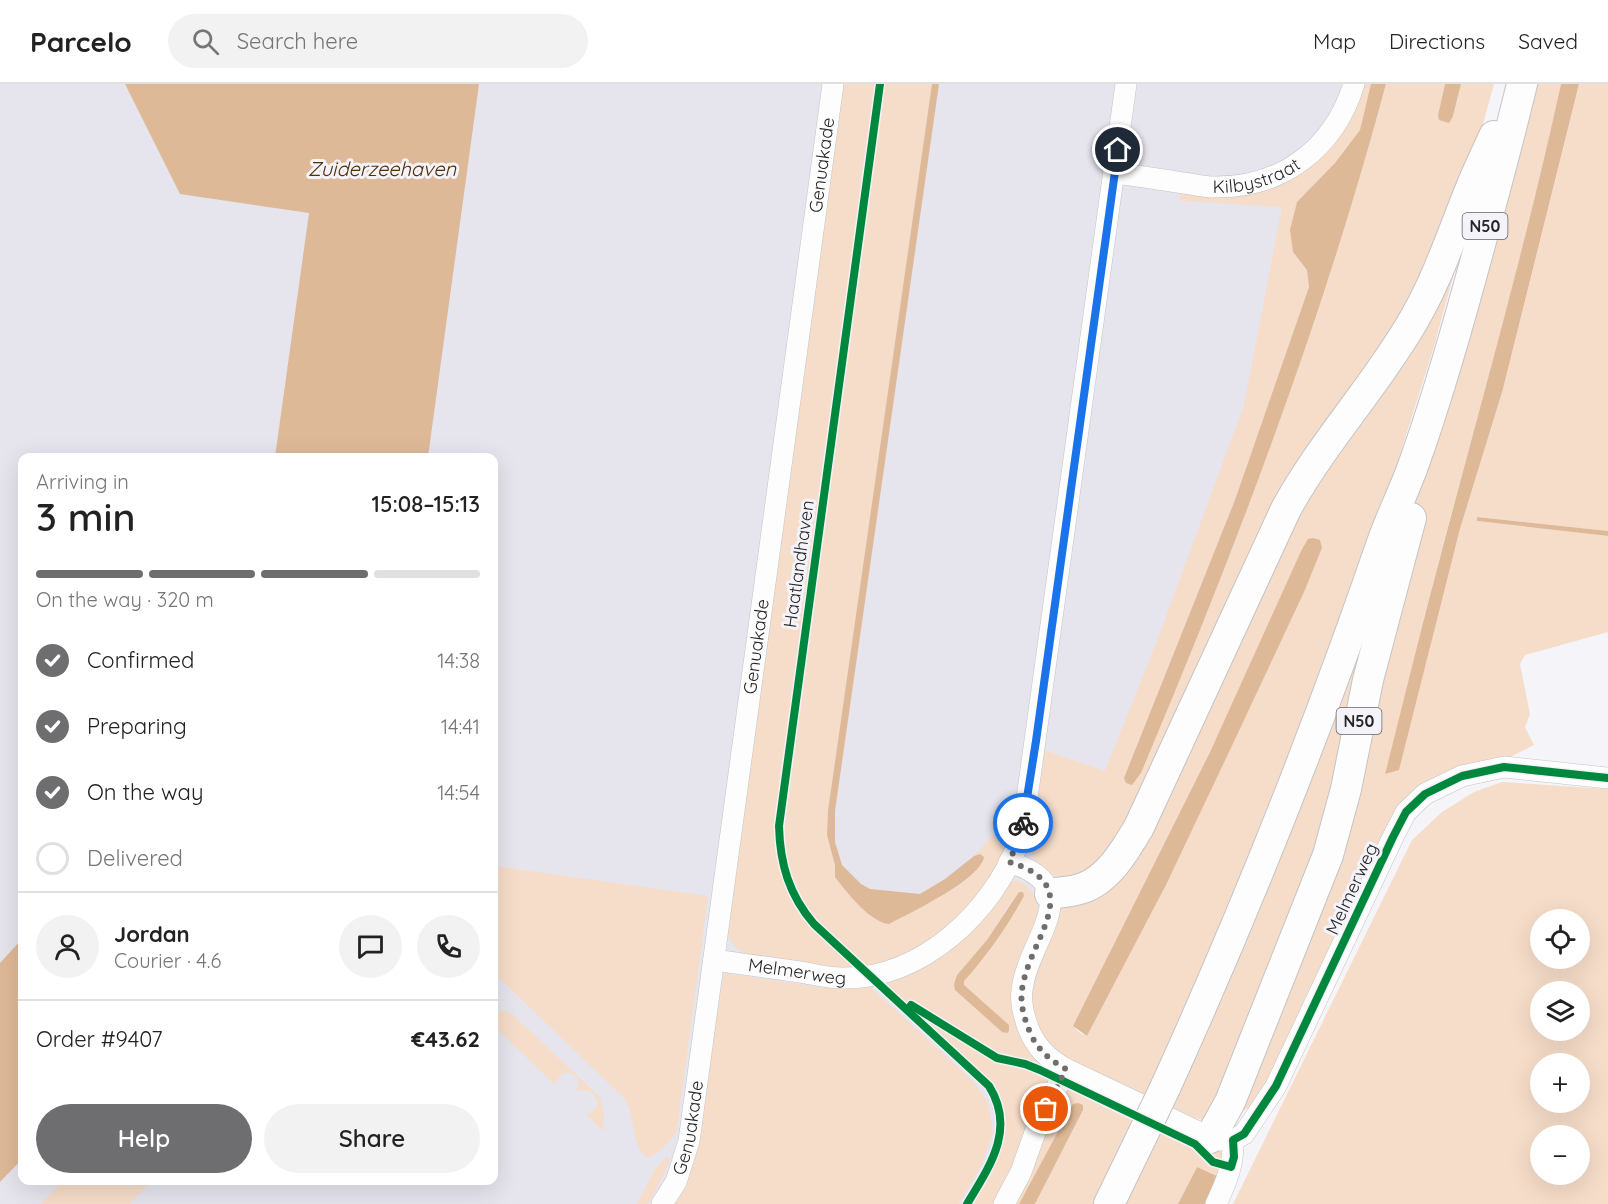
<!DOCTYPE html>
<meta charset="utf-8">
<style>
:root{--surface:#fff;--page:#f2f2f2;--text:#222;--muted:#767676;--line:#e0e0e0;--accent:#6e6d70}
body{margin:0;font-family:Quicksand,sans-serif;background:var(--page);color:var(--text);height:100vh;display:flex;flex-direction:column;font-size:22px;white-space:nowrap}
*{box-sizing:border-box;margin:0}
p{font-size:20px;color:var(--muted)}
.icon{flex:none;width:33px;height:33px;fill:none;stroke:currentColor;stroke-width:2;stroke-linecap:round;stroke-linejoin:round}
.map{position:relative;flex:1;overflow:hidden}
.details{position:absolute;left:18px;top:369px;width:480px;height:732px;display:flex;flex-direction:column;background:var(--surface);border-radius:12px;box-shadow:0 6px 24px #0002}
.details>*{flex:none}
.tools{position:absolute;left:1530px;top:825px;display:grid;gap:12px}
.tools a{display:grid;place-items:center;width:60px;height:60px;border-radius:50%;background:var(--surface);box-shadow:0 6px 24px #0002;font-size:30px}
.pin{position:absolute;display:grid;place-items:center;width:51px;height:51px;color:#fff;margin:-26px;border:3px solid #fff;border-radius:50%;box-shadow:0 2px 6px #0007}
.courier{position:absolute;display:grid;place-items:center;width:60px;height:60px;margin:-30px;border:4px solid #1a73e8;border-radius:50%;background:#fff;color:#222;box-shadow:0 2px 8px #0007}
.head em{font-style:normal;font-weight:600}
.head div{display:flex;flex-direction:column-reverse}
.head{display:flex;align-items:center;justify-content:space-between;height:102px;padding:0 18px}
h1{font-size:39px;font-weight:600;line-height:45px}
.bar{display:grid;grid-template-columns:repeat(4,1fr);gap:9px 6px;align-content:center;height:72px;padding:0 18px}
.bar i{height:8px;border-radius:4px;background:var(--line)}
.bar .active{background:var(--accent)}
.bar p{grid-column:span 4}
.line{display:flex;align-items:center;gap:15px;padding:0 18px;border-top:2px solid var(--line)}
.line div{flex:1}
.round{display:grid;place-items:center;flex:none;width:63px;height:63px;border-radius:32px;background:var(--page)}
ol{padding:0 18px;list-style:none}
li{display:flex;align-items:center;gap:18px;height:66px}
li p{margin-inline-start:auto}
li .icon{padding:6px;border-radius:50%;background:var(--accent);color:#fff;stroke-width:4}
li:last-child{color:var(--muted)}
li i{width:33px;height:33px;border:3px solid var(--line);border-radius:50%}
.cta{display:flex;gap:12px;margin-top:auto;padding:12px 18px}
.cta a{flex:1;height:69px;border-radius:36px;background:var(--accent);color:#fff;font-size:24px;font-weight:600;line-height:69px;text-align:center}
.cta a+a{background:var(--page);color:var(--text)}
header{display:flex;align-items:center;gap:36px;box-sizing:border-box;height:84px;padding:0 30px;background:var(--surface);border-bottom:2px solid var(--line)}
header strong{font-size:28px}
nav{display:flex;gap:33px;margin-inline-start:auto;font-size:21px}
.search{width:420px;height:54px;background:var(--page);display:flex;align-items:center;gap:15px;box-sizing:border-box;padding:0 21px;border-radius:33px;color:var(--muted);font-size:22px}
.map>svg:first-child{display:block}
</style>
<header>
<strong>Parcelo</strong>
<div class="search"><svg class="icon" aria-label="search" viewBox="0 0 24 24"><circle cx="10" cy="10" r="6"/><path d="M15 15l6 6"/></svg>Search here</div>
<nav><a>Map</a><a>Directions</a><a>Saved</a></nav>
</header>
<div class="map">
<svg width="1608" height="1120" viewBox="0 0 1608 1120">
<rect width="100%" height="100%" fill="#f5f4f8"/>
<path fill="#e6e4ed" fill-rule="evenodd" d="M0,0H1380L1093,920L1032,1002L986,1120H0ZM22,374H494V1096H22Z"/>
<g fill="#f6ddc9" fill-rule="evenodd">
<path d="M842,0H932L828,727L827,751L835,781V793C846,808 871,839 889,840C910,829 980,796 984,773L981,770L974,772L993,751L1007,767C997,783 989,804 976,818C942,855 892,885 840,885C808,885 776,875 745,869L735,863L727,850Z"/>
<path d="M1362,0H1371L1360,46L1335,79L1297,118L1293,168L1307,186L1309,203L1235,416L1124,694L1126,699L1132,700L1141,689C1236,464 1323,236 1386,0H1445L1438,31L1453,32L1461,0H1494L1466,102L1377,282L1118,768L1068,798C1050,790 1034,779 1026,761L1041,665L1105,687L1157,557L1244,321L1282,123L1181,117L1179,107L1267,103Z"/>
<path d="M1533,0H1561C1528,157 1483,311 1442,465C1422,540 1404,615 1385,690L1399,685L1460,445L1503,305L1579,0H1608V447L1478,433L1477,437L1608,452V548L1525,571L1520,580L1530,630L1525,643L1534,661L1506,675L1418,708L1262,1014C1225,1042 1208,1041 1165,1025L1286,751Z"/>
<path d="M1476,109L1433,266L1358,503L1269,739L1145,1016L1064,977L1032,941L1031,900L1063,817L1092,808L1300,406ZM1322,464L1305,506L1166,801L1087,952L1080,949L1073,942L1210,668L1301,467Z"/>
<path d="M1502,698L1608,705V1120H1233L1412,756L1442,728L1474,708ZM1540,836H1580V874H1540ZM1540,908H1580V946H1540ZM1540,980H1580V1018H1540ZM1540,1052H1580V1090H1540Z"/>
<path d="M494,782L708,812L677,1046C673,1055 655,1075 645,1073C630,1055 637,1035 624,1014L494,889Z"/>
<path d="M1014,797H1019C1033,804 1039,818 1038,833L1015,936L1022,956L1046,984L1044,985L1031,979L996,972L912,919L899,916L883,902V896L1007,801ZM1024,812L996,858L964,897V901L1007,949L1002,948L956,906L954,900L957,891L987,856L1013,815Z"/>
<path d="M724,889L825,904L868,901L972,996L988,1018L993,1049L981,1082L959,1120H671L703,1005Z"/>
<path d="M906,922L912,923L994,976L1032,985L1051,993L996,1120H970C983,1098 1000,1075 1003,1049C1010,999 940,952 906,922Z"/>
<path d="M504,927L512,930L600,1013L604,1031L603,1047L586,1030L592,1028L598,1020L594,1009L585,1006L577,1007L579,998C575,989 570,987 562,990L554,1000L494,942V928Z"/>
<path d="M1070,1003L1133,1034L1094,1120H1035L1083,1026L1042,1079L1019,1120H1008L1062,1008Z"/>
<path d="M1159,1039L1224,1067L1217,1092L1197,1083L1178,1120H1120Z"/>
<path d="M667,1072L670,1075L660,1098L648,1120H637L655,1085Z"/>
<path d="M63,1097V1096L152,1097L129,1120H41Z"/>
</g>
<g fill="#deb998">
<path d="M125,0H479L428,373H275L309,129L180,110Z"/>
<path d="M932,0H939L835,727V758L842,781L861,800L870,805L920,810L945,795L974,772L980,770L984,773C980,796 910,829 889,840C871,839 846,808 835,793V781L827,751L828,727Z"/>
<path d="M1371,0H1386C1323,236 1236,464 1141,689L1132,701L1126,699L1124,694L1235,416L1309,203L1307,186L1293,168L1290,146L1297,118L1335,79L1360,46Z"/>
<path d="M1445,0H1461L1453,32L1449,39L1439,36L1438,31Z"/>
<path d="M1561,0H1579L1503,305L1460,445L1399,686L1385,690C1404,615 1422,540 1442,466C1483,311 1527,157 1561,0Z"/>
<path d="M1477,433L1608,447V452L1477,437Z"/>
<path d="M1313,454L1320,456L1322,464L1305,506L1230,666L1166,801L1087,952L1073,942L1210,668L1301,467L1308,455Z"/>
<path d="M1019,808H1023L1024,812C1007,843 988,870 964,897V901L1009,941V947L1007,949L1002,948L955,906L954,900L957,891L987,856Z"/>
<path d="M22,855V1075L0,1098V879Z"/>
<path d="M1078,1019L1083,1021V1026L1035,1120H1019L1073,1020Z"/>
<path d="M1197,1083L1217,1092L1205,1120H1178Z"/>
</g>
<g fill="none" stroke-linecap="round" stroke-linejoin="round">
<g stroke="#c4c3c5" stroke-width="22">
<g id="minor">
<path id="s1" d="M1115,89C1137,92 1160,95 1183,99C1193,100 1204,103 1214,103C1283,104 1334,64 1354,0"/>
<path d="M1009,778C1090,803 1028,854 1022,906C1020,920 1024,933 1029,946C1036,963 1049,976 1066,985L1215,1056H1233L1244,1050L1276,1002L1393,753L1406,728L1425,710L1462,692L1504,683L1608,694"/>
<path id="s2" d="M714,876C742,880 771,884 800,888C813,890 827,894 841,894C921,896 993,828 1019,757C1024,741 1025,723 1028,707L1126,0"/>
<path id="s3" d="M662,1120L676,1098L689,1057L833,0"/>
<path d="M1004,1120L1021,1088L1037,1043L1066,985"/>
<path d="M1216,1120C1226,1099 1234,1080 1233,1056"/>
</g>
</g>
<g stroke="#c4c3c5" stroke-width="32">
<g id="highway">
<path d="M1050,810C1061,808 1072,808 1083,804C1109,795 1126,765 1139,743L1286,425C1321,361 1371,307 1409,244C1436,200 1451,153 1470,106C1477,88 1486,70 1494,52"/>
<path d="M1165,1004C1247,824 1319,642 1383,456C1392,431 1404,407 1413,382C1435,321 1453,259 1470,197C1488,132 1506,66 1522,0"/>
<path d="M1210,1054L1230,1018L1328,771L1346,705L1368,596L1411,434"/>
<path d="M1109,1120L1142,1052"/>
</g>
</g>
<use href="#minor" stroke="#fefdfe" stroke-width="21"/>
<use href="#highway" stroke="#fefdfe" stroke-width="30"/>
<g stroke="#c4c3c5" stroke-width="32" stroke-linecap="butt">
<path id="highway-bridge" d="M1142,1052L1165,1004"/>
</g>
<use href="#highway-bridge" stroke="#fefdfe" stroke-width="30"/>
<g stroke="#f4f3f9" stroke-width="11">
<g id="cycleway">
<path d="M880,0L779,742C780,780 789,811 814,840L989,1002C1016,1045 990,1082 967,1120"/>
<path d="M911,921L997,974L1025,980L1040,986L1195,1060L1213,1078L1231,1083L1234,1073L1233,1056L1244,1050L1276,1002L1393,753L1406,728L1425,710L1462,692L1504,683L1608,694"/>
</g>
</g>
<use href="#cycleway" stroke="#00873e" stroke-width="8"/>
</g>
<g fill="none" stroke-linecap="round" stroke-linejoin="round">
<path stroke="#6e6d70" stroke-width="6" stroke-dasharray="0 10.8" d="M1023,739L1019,755L1009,778C1090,802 1028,855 1022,906C1020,920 1024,933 1029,946C1036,964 1049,976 1066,985L1046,1025"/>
<path stroke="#1a73e8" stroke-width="8" d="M1023,739L1036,657L1118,66"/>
</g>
<g text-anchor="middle" stroke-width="6" stroke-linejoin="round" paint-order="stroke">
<g fill="#f4f3f9" stroke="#636366" stroke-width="1.5">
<rect x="1462.5" y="129" width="45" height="26" rx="4.5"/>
<rect x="1336.5" y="624" width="45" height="26" rx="4.5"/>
</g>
<g font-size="16" font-weight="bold" fill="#252527">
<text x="1485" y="148">N50</text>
<text x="1359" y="643">N50</text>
</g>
<g font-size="18" fill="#252527" stroke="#f4f3f9">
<text dy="6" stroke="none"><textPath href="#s3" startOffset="1054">Genuakade</textPath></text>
<text dy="6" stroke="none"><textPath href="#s1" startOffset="144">Kilbystraat</textPath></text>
<text transform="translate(799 480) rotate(-82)" y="6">Haatlandhaven</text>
<text dy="6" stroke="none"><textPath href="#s3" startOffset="568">Genuakade</textPath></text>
<text transform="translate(1352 805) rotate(-65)" y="6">Melmerweg</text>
<text dy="6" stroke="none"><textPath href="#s2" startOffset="84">Melmerweg</textPath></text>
<text dy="6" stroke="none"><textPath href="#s3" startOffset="82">Genuakade</textPath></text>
</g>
<g font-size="20" font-style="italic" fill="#512e06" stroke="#f4f3f9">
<text x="382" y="92">Zuiderzeehaven</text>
</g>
</g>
</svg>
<div class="tools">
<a><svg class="icon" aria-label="locate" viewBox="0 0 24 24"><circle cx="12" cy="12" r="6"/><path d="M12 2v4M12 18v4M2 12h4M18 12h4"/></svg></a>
<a><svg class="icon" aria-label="layers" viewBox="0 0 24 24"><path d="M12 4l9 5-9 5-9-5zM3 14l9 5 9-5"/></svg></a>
<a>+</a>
<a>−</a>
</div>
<div class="pin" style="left:1046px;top:1025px;background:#ea580c"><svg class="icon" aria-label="bag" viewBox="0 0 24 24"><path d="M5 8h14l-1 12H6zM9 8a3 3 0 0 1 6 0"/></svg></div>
<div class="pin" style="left:1118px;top:66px;background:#1f2937"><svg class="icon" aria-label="home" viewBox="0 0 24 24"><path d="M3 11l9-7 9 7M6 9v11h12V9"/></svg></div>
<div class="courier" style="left:1023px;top:739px"><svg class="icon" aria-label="bike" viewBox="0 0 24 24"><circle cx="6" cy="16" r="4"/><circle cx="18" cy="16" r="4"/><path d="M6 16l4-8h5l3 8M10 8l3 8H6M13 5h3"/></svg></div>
<section class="details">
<div class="head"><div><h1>3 min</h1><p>Arriving in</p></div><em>15:08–15:13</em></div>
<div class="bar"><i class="active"></i><i class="active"></i><i class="active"></i><i></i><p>On the way · 320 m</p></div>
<ol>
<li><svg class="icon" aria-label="check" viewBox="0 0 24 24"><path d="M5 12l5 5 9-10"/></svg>Confirmed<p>14:38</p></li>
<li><svg class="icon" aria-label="check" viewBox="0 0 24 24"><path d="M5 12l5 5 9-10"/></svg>Preparing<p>14:41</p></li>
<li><svg class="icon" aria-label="check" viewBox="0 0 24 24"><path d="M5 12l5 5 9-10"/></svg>On the way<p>14:54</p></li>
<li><i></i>Delivered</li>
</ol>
<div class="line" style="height:108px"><a class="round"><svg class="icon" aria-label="person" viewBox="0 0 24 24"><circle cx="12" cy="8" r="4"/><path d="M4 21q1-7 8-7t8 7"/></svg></a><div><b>Jordan</b><p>Courier · 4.6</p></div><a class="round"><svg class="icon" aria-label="chat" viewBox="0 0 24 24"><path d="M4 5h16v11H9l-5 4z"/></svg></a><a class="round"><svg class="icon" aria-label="phone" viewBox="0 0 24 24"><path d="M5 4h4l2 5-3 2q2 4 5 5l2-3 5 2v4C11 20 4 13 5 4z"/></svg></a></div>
<div class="line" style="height:78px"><div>Order #9407</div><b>€43.62</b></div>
<div class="cta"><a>Help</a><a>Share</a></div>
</section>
</div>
